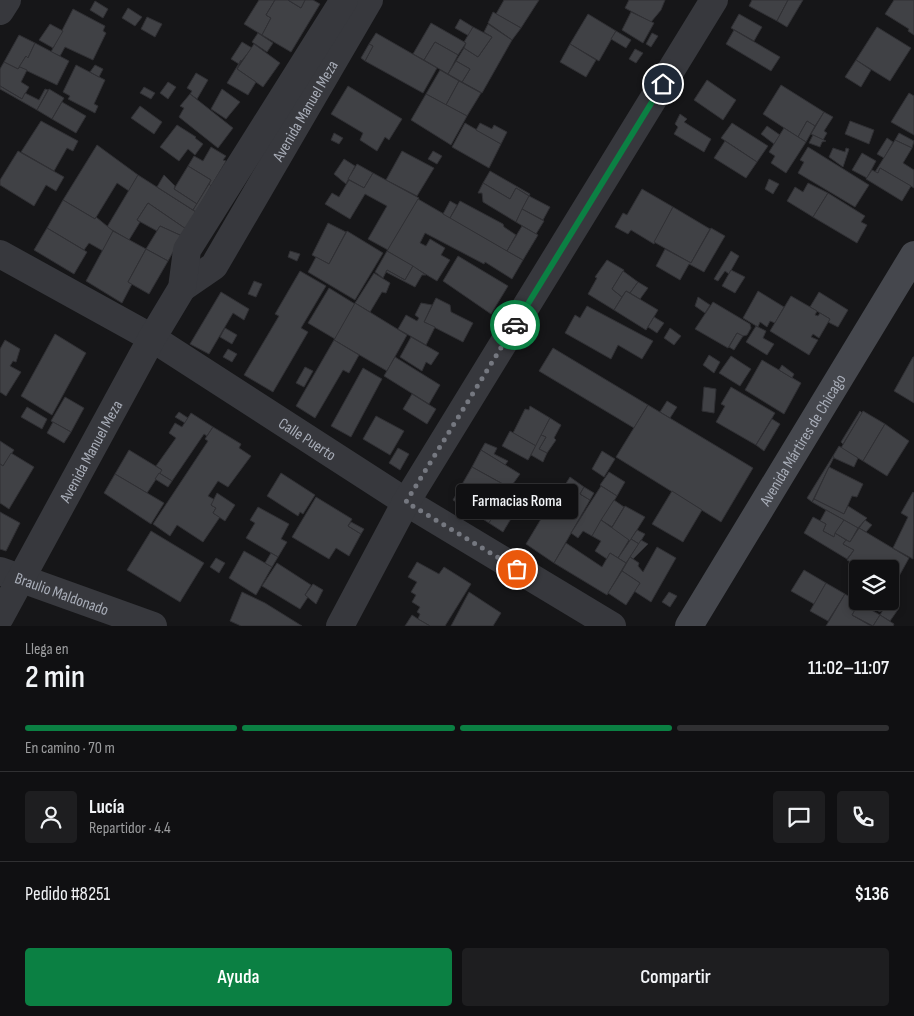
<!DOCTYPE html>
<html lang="es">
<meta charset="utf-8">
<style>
:root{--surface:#101012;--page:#1e1e20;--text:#f1f3f6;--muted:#9c9d9f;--line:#303032;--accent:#0b8043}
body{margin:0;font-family:"Sofia Sans Condensed",sans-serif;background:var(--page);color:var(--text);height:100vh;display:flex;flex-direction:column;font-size:19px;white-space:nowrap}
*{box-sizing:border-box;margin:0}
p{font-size:16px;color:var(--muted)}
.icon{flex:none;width:28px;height:28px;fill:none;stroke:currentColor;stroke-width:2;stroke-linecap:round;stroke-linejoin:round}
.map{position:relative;height:626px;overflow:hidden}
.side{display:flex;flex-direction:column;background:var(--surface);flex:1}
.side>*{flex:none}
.controls{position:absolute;left:849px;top:560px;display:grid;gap:10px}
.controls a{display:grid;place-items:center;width:50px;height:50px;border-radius:5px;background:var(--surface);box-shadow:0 2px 8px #0003,0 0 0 1px var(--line);font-size:25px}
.pin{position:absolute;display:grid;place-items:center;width:42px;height:42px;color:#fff;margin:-21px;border:2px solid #fff;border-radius:50%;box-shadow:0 1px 5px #0007}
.courier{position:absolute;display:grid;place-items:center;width:50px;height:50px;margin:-25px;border:4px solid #0b8043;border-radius:50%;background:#fff;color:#222;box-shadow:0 1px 6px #0007}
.bubble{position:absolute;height:35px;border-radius:5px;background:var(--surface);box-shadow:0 2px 8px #0003,0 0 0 1px var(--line);font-size:16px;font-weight:600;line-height:35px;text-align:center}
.headline em{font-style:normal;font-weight:600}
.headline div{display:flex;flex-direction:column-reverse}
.headline{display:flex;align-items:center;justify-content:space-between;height:85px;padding:0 25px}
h1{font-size:32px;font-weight:600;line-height:38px}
.bar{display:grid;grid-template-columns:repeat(4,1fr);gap:8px 5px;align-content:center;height:60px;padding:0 25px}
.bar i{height:6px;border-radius:4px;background:var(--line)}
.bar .current{background:var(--accent)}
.bar p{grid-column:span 4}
.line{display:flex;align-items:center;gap:12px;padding:0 25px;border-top:1px solid var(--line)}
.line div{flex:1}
.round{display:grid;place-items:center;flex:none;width:52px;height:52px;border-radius:5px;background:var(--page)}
.button{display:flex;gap:10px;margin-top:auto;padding:10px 25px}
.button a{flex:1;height:58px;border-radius:5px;background:var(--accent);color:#fff;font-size:20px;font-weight:600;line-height:58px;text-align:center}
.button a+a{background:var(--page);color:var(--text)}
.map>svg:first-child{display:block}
</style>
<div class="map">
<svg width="914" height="626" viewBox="0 0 914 626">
<rect width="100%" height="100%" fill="#161618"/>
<g fill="#404145" stroke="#303034">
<path d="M259,0H275L266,15L271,18L262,35L244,24Z"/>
<path d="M275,0H288L301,8L305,0H313L320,4L291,52L262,35L271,18L266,15Z"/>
<path d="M288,0H305L301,8Z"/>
<path d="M504,0H539L521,28L496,14Z"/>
<path d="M629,0H665L661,10L651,22L625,8Z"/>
<path d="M752,0H788L777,21L749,6Z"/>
<path d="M788,0H803L787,27L777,21Z"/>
<path d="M894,0H914V35L908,31L909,29L885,14Z"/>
<path d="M95,1L108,9L103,18L90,10Z"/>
<path d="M128,8L142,17L135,26L122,18Z"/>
<path d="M73,9L105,26L103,31L106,33L93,60L65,47L60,56L51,52Z"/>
<path d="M493,12L521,28L512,40L488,23Z"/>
<path d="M631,12L654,23L643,43L622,30Z"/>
<path d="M588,14L616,31L599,61L570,44Z"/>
<path d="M739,14L762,27L754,41L731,28Z"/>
<path d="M147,17L162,24L155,37L141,29Z"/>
<path d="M460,19L473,27L469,36L455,28Z"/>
<path d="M431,23L466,43L458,55L435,42L424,60L413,54Z"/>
<path d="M50,24L63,31L53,48L39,40Z"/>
<path d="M488,24L512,40L482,93L462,82L470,69L456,61L464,48L478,57L492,37L484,32Z"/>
<path d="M473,27L492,37L478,57L464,48L466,43L464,42Z"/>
<path d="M877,27L911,48L890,81L856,60Z"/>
<path d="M734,30L780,57L771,71L726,44Z"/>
<path d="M616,31L631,40L626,48L611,39Z"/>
<path d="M258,33L273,43L267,52L252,42Z"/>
<path d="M376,33L437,68L423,93L365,61L373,46L369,44Z"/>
<path d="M652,33L658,36L651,47L646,44Z"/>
<path d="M19,35L35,43L28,58L26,56L18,69L4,62Z"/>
<path d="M242,42L252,48L239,64L231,59Z"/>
<path d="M435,42L458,55L448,74L424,60Z"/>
<path d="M35,43L69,61L57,85L19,67L26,56L28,58Z"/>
<path d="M254,44L280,63L263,87L237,69Z"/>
<path d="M369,44L373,46L365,61L361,58Z"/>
<path d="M570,44L596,60L586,77L560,62Z"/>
<path d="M635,49L643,53L636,63L629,59Z"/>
<path d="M241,60L237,69L256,82L248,95L227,83Z"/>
<path d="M856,60L871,70L861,87L845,77Z"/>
<path d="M456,61L470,69L462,82L448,74Z"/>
<path d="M4,62L18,69L20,67L27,70L21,82L29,87L22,99L0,86V69Z"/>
<path d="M76,65L105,80L94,104L98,106L95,113L68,99L70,96L63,92Z"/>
<path d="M95,65L103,69L99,77L90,72Z"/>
<path d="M440,70L459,81L446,105L426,94Z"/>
<path d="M196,73L208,80L197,99L190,94L192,91L187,88Z"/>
<path d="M707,80L736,100L723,120L694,100Z"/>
<path d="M459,81L481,93L467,116L446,105Z"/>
<path d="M168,82L176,87L168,99L160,93Z"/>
<path d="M781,85L824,112L815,126L807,121L798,137L763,114Z"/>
<path d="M0,86L22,99L25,93L39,100L45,89L48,90L37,110L0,89Z"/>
<path d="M348,86L402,119L389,140L385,137L377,151L360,140L363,133L331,114Z"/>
<path d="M144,87L155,93L151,99L140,93Z"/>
<path d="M49,89L64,98L52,119L37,110Z"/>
<path d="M222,89L240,102L226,119L211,109Z"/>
<path d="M909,93L914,96V135L891,122Z"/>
<path d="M190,94L233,128L218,148L179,117L184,108L180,106Z"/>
<path d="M426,94L467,116L451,145L411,120Z"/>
<path d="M62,102L86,116L76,133L52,119Z"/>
<path d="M140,106L162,122L154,134L131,118Z"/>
<path d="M824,112L833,117L824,131L827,133L823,140L811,134Z"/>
<path d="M680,114L687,119L684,122L711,139L704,152L674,134L678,127L675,124Z"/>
<path d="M41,121L78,141L73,151L67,148L54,171L21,152Z"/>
<path d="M807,121L815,126L806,142L798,137Z"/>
<path d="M850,121L874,130L869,144L845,134Z"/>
<path d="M465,123L501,144L489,168L452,147Z"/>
<path d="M480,123L492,129L494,125L507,132L501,144L476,130Z"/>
<path d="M732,123L768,146L757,162L721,138Z"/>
<path d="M177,125L196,137L195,138L203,144L195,155L188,149L179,161L160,147Z"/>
<path d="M767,126L780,135L774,144L761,134Z"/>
<path d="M784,128L806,142L786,173L771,163L775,156L769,152Z"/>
<path d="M334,133L343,138L339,144L331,140Z"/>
<path d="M899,133L914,141L912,148L895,140Z"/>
<path d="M813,135L826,141L822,142L820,147L809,143Z"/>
<path d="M887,138L893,142L884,158L877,154Z"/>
<path d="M895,140L912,148L903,163L914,170V188L880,168L878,173L875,172Z"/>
<path d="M725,141L757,162L746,178L714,158Z"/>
<path d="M97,145L138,175L129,191L117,183L95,219L63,200Z"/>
<path d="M211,147L226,156L223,160L226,161L211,186L209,184L211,180L188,166L194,156L203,161Z"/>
<path d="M808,147L869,185L855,207L798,173L804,162L800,160Z"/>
<path d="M833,148L845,152L846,148L849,149L843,167L829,157Z"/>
<path d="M18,151L64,177L56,191L46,185L34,206L0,185V180Z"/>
<path d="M402,151L434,168L417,196L386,180Z"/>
<path d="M433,151L442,156L437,164L428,159Z"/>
<path d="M862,153L876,161L867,178L852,170Z"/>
<path d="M344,159L355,166L346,184L334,174Z"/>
<path d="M357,164L373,173L364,188L348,179Z"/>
<path d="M188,166L211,180L197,204L174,189Z"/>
<path d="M880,168L911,186L902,201L866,179L872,170L878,173Z"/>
<path d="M490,171L530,194L529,196L516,188L510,199L483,183Z"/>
<path d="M373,173L419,198L388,250L368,239L387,206L365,194L350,219L325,204L332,193L339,197L349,180L364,188Z"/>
<path d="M138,175L196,212L186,229L148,203L137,220L140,222L129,240L107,227Z"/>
<path d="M164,175L175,186L174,189L197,204L193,210L157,187Z"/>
<path d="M769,179L779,184L773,194L765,189Z"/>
<path d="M483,183L510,199L516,188L529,196L516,222L483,202L482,193H478Z"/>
<path d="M808,183L828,193L813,217L787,201L795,187L803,192Z"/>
<path d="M209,184L211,186L196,212L193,210Z"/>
<path d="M642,189L673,207L654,244L631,230L628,234L615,227L623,213L627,215Z"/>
<path d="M828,193L865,216L861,222L867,225L857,243L813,217Z"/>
<path d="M529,196L550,207L543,220L522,209Z"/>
<path d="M418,199L523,260L512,279L485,262L484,264L425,233L420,243L426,246L430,239L445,248L441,255L450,260L437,281L387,251Z"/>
<path d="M63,200L95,219L96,217L113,231L103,251L89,243L84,250L47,228Z"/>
<path d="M450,201L457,205L450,218L443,214Z"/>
<path d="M460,201L503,224L504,227L516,235L507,251L450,218Z"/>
<path d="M148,203L186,229L182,236L160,226L157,231L137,220Z"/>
<path d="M673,207L710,229L691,263L654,242Z"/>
<path d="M522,209L544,221L536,234L516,222Z"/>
<path d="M328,223L346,232L329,264L312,255Z"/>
<path d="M160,226L182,236L168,261L146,249Z"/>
<path d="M522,226L538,235L523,260L507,251Z"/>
<path d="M47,228L87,252L74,274L34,250Z"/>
<path d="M711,228L725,236L704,272L689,264L680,280L656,266L665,249L691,263Z"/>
<path d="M113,231L146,249L128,282L132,284L122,303L86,281Z"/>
<path d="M347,231L383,253L355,300L308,272L316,257L329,264Z"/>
<path d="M146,249L168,261L149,294L128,282Z"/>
<path d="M290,251L300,254L297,261L288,257Z"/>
<path d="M387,251L413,266L405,280L387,270L383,278L375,272Z"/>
<path d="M731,251L739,256L729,274L725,271L718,281L714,279Z"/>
<path d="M458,256L508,286L491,314L443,281Z"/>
<path d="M607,260L624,270L612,289L622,297L614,310L588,294L597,278L595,277Z"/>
<path d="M413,266L426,275H422L415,287L386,272L387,270L405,280Z"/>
<path d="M731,270L745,277L735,293L722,286Z"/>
<path d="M300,271L326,286L301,328L308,332L273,392L244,375L279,316L275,314Z"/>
<path d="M623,271L638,282L630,293L626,291L622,297L612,289Z"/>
<path d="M374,273L390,283L386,293L382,292L370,312L355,303Z"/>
<path d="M254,281L262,284L256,297L248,294Z"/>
<path d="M638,282L648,288L640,299L630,293Z"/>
<path d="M329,288L355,304L335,339L308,323Z"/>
<path d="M626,291L658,310L646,330L614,310Z"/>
<path d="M758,291L784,307L775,323L770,321L767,327L760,322L758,327L743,318Z"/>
<path d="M221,292L249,309L244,320L233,313L209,354L190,344Z"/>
<path d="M819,292L848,310L838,327L828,322L830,319L810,307Z"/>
<path d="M791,296L817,311L815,315L818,316L820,313L830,319L819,338L813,334L811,337L818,340L809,355L770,331Z"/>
<path d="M698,297L710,305L705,313L695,306Z"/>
<path d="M436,298L450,305L451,312L473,323L463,342L424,322Z"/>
<path d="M713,302L750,324L751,328L747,335L743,336L737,333L728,348L695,329Z"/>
<path d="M355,303L407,335L387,371L334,340Z"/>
<path d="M421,303L432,305L424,322L435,327L426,345L398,329L406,315L417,321L419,318L415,315Z"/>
<path d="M587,306L653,341L642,359L618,345L611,359L565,333L575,315L580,318Z"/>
<path d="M654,317L664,323L657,333L648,327Z"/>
<path d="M756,326L766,331L763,338L774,344L767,355L746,342Z"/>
<path d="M225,328L237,335L232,344L220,337Z"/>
<path d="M670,328L681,336L674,345L664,338Z"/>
<path d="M737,333L743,336L734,350L729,347Z"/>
<path d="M55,334L86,353L52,415L21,396Z"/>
<path d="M411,337L439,353L431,365L426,362L422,371L400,357Z"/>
<path d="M5,340L20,349L16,362L13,361L10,366L21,372L6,396L0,392V349Z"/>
<path d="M334,340L359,355L349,373L343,370L315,418L296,406Z"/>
<path d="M553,348L648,405L634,428L539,371Z"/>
<path d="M228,349L237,354L232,362L223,357Z"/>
<path d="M709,355L720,362L714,373L703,365Z"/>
<path d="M731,356L751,369L740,386L719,373Z"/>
<path d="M395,357L440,385L429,404L384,376Z"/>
<path d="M913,357H914V403L894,391Z"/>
<path d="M762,360L801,383L784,414L745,390Z"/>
<path d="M782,365L794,374L792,378L779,370Z"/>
<path d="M305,367L313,371L304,387L296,383Z"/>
<path d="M363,368L382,379L351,437L331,426Z"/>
<path d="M704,387L716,389L714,413L702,411Z"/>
<path d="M731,387L775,413L756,445L716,422L725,406L721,404Z"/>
<path d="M412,394L436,409L427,424L403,409Z"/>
<path d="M65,397L84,408L71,432L51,421Z"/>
<path d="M667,401L677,407L670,418L660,412Z"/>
<path d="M648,405L753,468L721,522L616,457Z"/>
<path d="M530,406L550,418L536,446L513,433L525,409L529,410Z"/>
<path d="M27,407L47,419L42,429L21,417Z"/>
<path d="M860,411L862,413L843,444L841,442Z"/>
<path d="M863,411L885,424L863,461L841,448Z"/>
<path d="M179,412L188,418L185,423L175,417Z"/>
<path d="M191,413L213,427L207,436L204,434L172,481L159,473L162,470L156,466L176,438L169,433L175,423L182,427Z"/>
<path d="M376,416L404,431L390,455L363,439Z"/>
<path d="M550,418L561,425L554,438L556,440L547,453L539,449L546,437L541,435Z"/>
<path d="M772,419L780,424L764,451L756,445Z"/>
<path d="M53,422L71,432L64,443L47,433Z"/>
<path d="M885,424L909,441L887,476L863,461Z"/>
<path d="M213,427L241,444L239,448L251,456L228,487L218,481L208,496L215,500L211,505L216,508L213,513L220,517L203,542L177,525L170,536L153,524L208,441L205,439Z"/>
<path d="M510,431L536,446L528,460L502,446Z"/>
<path d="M541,435L546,437L539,449L547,453L543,462L531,455Z"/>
<path d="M0,441L14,450L3,466L0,464Z"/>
<path d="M485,443L497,448L494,454L508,461L505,465L481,450Z"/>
<path d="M839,446L858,458L854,467L834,458L833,456Z"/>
<path d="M398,448L409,454L400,470L389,463Z"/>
<path d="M129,450L162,470L147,493L115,474Z"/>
<path d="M481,450L520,474L510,488L472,467Z"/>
<path d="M602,451L615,459L604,477L592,469Z"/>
<path d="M11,453L34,467L9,509L0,503V464L3,466Z"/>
<path d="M833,456L834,457L812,502L807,498Z"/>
<path d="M472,467L510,488L489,523L453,500Z"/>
<path d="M829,467L863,484L857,497L852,496L844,514L814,499Z"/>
<path d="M609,472L625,482L617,496L600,485Z"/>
<path d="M159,473L172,481L168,487L155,479Z"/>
<path d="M281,473L315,495L303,514L300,512L298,516L267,496Z"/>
<path d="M115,474L164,503L151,524L104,493Z"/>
<path d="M570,477L584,487L580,494L590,500L554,563L526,544L541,519L555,502L552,500L562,484L565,485Z"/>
<path d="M601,486L617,496L592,536L583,531L578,538L571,533Z"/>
<path d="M584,487L594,493L590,500L580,494Z"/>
<path d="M510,488L524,496L518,507L503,499Z"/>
<path d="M672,491L702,510L683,542L652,524Z"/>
<path d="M913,492L914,493L913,559L893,548L908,517L901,513Z"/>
<path d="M217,493L235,505L225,521L213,513L216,508L211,505Z"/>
<path d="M316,497L352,519L348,526L361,534L349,556L336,548L329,559L292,537Z"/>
<path d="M503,499L518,507L503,532L489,523Z"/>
<path d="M814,499L844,514L848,506L867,518L858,528L812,502Z"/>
<path d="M614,500L624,507L612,527L601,520Z"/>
<path d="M625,506L645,517L630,541L611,529Z"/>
<path d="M258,507L289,524L281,539L287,542L278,557L246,538L255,523L250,520Z"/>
<path d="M826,510L844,520L834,537L823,531L826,524L820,521Z"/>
<path d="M0,512L20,523L6,551L0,549Z"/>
<path d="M813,517L826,524L823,531L834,537L835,533L846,540L843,544L854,550L847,559L804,533Z"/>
<path d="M601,520L629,540L618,558L610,553L607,559L595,551L601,541L592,536Z"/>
<path d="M844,520L858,528L850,542L835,533Z"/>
<path d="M865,520L872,525L866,532L859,528Z"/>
<path d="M351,522L364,529L361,534L348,526Z"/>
<path d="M859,528L909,558L898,578L890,574V569H858V571L851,567L852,563L847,560L854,550L843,544L846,540L850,542Z"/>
<path d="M637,530L645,534L639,544L631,539Z"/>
<path d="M151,531L204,563L180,602L127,570Z"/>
<path d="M631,539L639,544L626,563L618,558Z"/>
<path d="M641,540L648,544L633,559L630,557Z"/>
<path d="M566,543L602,567L610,553L626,563L607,595L554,563Z"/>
<path d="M657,547L676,558L651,602L634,591L640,583L622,571L630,557L639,563L638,566L643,572Z"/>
<path d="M244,551L272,567L256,595L229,578Z"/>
<path d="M271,553L278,557L272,567L265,563Z"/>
<path d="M216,558L225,563L219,573L210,567Z"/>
<path d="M417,562L439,574L444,567L471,584L445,626H430L418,619L420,614L417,612L420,607L412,602L416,595L411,592L417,582L408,577Z"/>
<path d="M277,563L311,585L305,595L308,597L300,609L262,586Z"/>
<path d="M804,570L826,583L814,604L791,591Z"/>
<path d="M622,571L640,583L626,605L608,593Z"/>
<path d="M890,574L899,579L890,594Z"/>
<path d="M826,583L845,594L828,621L810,611Z"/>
<path d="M313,584L323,590L316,604L305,595Z"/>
<path d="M242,592L265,603L302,626H241L230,621Z"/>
<path d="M469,592L501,613L493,626H451Z"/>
<path d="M669,592L677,596L670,607L662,602Z"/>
<path d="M845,594L859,603L852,615L871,626H826Z"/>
<path d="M862,601H886L880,612Z"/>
<path d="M888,601L899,608L890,621L880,615Z"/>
<path d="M859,603L880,615L873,626L852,615Z"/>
<path d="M412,615L418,619L430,626H405Z"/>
<path d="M880,615L894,624L893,626H873Z"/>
</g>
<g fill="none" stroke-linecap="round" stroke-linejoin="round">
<g stroke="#37383d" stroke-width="28">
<path d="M0,11L7,0"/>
<path id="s1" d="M0,254L152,338L406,502L612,626"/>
<path id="s2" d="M182,288L214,266L369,0"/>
<path id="s3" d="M0,571L153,626"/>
<path id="s4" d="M0,617L152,338L182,288L187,250L344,0"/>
<path d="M340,626L406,502L714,0"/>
</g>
<path stroke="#45474d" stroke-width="28" id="s5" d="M689,626L914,255"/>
</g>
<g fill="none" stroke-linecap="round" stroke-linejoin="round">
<path stroke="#757880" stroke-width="5" stroke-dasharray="0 9" d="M515,325L406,502L517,569"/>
<path stroke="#0b8043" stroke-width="6" d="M515,325L663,84"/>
</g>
<g text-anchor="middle" stroke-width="4" stroke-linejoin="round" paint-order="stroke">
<g font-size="16" fill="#a8adb8" stroke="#111113">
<text dy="6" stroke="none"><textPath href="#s2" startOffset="219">Avenida Manuel Meza</textPath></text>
<text dy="6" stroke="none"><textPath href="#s1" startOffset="359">Calle Puerto</textPath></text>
<text dy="6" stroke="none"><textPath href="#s5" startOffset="218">Avenida Mártires de Chicago</textPath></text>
<text dy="6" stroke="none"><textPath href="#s4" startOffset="189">Avenida Manuel Meza</textPath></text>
<text dy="6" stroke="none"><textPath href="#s3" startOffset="66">Braulio Maldonado</textPath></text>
</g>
</g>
</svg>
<div class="controls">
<a><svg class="icon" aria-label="layers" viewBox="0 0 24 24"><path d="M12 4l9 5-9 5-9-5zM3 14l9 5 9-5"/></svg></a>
</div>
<div class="pin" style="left:517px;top:569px;background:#ea580c"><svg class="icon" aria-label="bag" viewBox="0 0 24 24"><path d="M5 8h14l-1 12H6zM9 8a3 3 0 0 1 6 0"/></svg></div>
<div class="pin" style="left:663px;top:84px;background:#1f2937"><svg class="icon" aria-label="home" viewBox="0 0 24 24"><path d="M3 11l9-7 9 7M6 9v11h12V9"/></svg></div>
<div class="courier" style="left:515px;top:325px"><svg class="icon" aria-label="car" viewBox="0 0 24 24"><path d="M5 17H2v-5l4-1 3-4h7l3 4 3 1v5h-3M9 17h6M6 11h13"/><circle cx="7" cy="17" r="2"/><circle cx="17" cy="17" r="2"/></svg></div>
<div class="bubble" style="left:456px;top:484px;width:122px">Farmacias Roma</div>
</div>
<section class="side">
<div class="headline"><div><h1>2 min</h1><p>Llega en</p></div><em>11:02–11:07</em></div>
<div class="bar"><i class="current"></i><i class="current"></i><i class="current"></i><i></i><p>En camino · 70 m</p></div>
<div class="line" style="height:90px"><a class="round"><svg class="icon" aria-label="person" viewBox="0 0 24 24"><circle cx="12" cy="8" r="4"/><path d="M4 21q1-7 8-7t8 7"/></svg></a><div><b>Lucía</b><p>Repartidor · 4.4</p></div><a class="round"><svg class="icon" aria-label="chat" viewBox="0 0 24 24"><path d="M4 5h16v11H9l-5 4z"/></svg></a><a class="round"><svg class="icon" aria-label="phone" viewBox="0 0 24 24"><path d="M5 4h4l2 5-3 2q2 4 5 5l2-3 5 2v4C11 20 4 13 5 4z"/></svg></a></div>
<div class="line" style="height:65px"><div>Pedido #8251</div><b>$136</b></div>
<div class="button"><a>Ayuda</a><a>Compartir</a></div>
</section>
